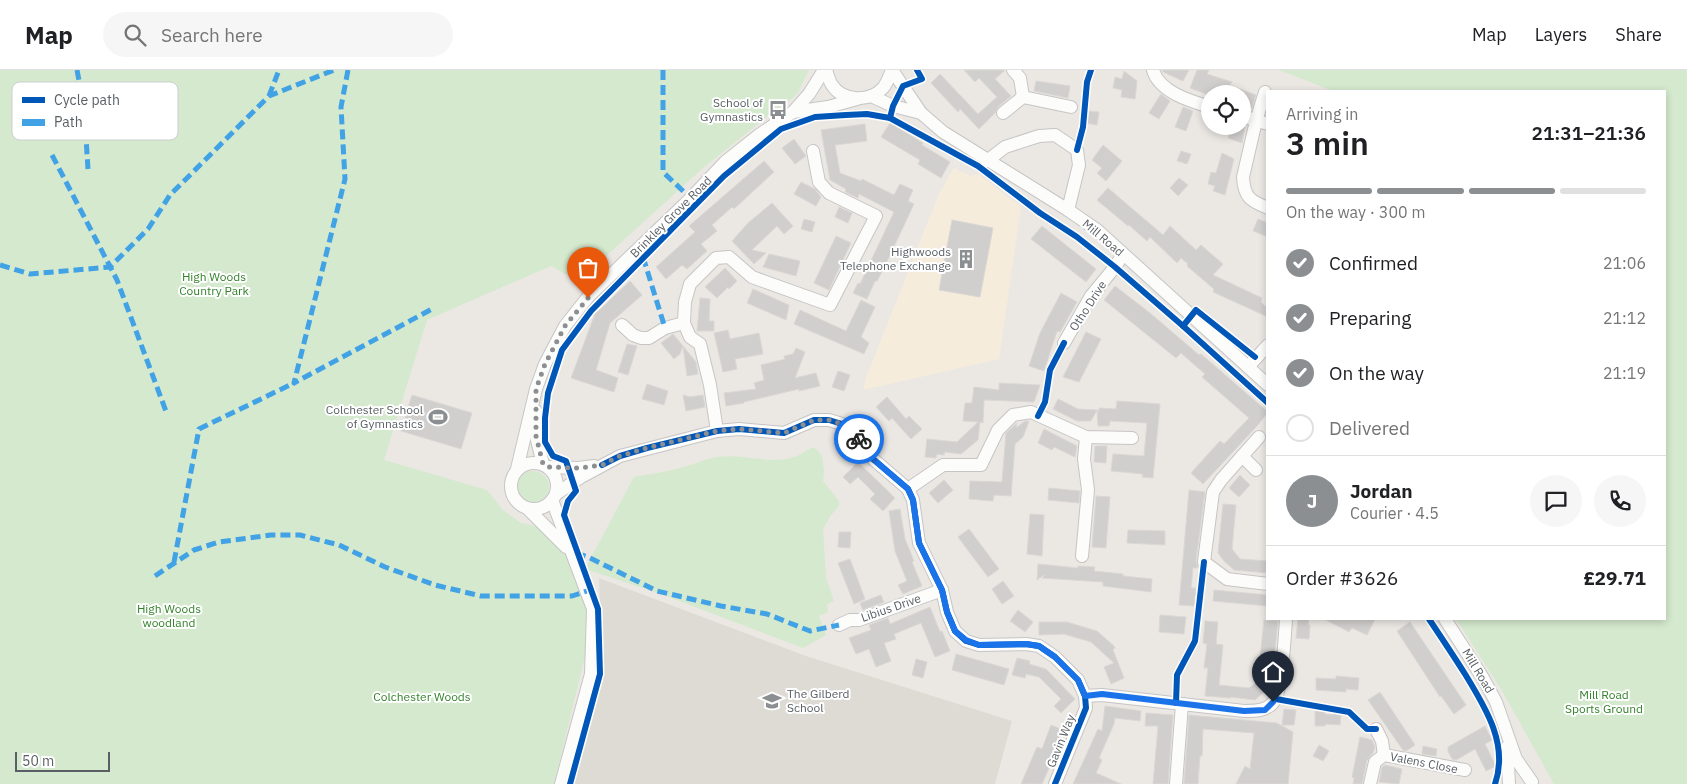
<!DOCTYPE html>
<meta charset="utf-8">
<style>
:root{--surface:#fff;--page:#f6f6f6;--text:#202124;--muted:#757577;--line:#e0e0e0;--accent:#8c8f91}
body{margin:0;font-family:"IBM Plex Sans",sans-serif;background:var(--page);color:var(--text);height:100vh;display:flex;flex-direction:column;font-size:19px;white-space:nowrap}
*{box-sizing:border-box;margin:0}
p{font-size:16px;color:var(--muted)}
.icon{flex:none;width:28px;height:28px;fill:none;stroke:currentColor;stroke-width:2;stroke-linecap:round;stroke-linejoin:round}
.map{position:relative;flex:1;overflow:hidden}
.panel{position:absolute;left:1266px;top:20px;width:400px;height:530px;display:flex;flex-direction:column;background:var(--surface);border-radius:0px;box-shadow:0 2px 8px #0003}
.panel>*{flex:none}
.controls{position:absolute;left:1201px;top:15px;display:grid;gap:10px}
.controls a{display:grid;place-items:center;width:50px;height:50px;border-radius:50%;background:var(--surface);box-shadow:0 2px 8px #0003;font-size:25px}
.scale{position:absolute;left:15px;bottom:12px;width:95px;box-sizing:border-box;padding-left:5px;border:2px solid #595f64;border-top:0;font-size:14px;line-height:18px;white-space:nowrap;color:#595f64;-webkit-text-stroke:4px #fff;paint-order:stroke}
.pin{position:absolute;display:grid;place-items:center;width:42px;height:42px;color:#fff;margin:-51px -21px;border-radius:50% 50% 50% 0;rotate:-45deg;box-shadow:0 0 5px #0007}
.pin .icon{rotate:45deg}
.courier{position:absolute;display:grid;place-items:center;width:50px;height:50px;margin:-25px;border:4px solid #1a73e8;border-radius:50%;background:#fff;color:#222;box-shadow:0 1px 6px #0007}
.head em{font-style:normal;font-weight:600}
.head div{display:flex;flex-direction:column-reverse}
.head{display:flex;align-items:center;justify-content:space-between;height:85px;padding:0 20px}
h1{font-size:32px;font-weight:600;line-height:38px}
.bar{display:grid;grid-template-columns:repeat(4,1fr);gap:8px 5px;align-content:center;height:60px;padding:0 20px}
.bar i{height:6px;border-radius:4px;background:var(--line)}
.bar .on{background:var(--accent)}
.bar p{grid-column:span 4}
.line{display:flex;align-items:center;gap:12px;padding:0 20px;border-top:1px solid var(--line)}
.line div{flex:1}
.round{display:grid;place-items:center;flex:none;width:52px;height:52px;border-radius:26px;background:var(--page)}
ol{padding:0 20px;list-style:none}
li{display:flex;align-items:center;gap:15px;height:55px}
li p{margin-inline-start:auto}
li .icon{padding:5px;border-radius:50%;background:var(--accent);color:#fff;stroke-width:4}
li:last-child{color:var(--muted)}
li i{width:28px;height:28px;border:2px solid var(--line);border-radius:50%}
header{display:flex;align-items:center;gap:30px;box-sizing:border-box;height:70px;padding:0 25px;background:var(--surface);border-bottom:1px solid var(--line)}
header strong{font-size:24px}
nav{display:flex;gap:28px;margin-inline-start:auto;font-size:18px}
.search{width:350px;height:45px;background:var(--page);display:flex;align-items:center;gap:12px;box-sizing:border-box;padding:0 18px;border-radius:28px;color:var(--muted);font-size:19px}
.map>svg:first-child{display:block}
</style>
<header>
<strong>Map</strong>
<div class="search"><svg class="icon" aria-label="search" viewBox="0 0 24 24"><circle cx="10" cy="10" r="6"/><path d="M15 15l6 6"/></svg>Search here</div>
<nav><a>Map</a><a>Layers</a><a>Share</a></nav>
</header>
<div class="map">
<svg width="1687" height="714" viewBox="0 0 1687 714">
<rect width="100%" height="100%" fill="#ebe8e4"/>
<path fill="#f6ecdc" d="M954,98L971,106L978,104L1021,137L999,289L863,320L866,308L939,124Z"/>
<path fill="#dedad4" d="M599,508L806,586L1012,651L995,714H574L603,610Z"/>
<g fill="#d4e9cd">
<path d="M0,0H809L798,23L789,31L769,45L703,98L583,207C573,211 560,200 551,196L427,250L384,390L487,420L503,440L521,453L536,456L551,469L565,485L576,504L588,543L590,566L554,714H0Z"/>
<path d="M1279,0H1687V714H1554L1501,619L1456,549H1665V21H1333Z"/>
<path d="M811,378H815L822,386L824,400L823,411L839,431V436L831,445L823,459L826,507L834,531L827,534L828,542L819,546L826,565L803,578L661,524L585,499L634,407C649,404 665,402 680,398C693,395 704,389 717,387C744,383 769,395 794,387C800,385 806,381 811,378Z"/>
<circle cx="533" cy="417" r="16"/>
</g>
<g fill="#d1cfcd" stroke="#dad7d4">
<path d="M964,0H1005L995,9L1011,26L998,37L995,43L979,59L960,39L958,42L931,13L940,4L978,44L997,27L979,8L975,12Z"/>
<path d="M1162,0H1189L1183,11L1163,2Z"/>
<path d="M1197,0H1209L1207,4L1232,12L1230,15L1256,25L1252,38L1242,35V24H1206L1190,18Z"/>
<path d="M1124,1L1137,11L1135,29L1121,27L1122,20L1113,18L1115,7L1122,9Z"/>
<path d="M1036,11L1070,16L1068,28L1034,21Z"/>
<path d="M1161,24L1170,31L1159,49L1149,43Z"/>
<path d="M1183,37L1193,41L1186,61L1175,57Z"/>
<path d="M1088,41L1099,42L1097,55L1086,53Z"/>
<path d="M890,53L923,73L922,75L950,92L941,108L918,94L920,90L881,67Z"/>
<path d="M865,54L867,71L835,75L840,103L861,111L862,109L894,125L900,114L913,120L908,131L914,134L883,200L877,211H875L867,229L853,223L858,213L860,214L894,142L859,124L858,128L845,122L846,119L830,110L821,60Z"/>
<path d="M1231,56H1245L1242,73L1228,68Z"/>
<path d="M794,69L806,86L795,94L782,78Z"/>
<path d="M1103,75L1122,91L1106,111L1097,103L1102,98L1092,90Z"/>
<path d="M1181,81L1191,84L1187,94L1177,91Z"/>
<path d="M1222,83L1234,89L1225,125L1213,121L1215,116L1208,114L1211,102L1216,103Z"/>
<path d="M764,91L774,102L734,139L732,137L712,155L717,161L701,174L707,181L687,199L682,195L666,209L656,197L695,162L689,156Z"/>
<path d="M1179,108L1188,115L1178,126L1170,118Z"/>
<path d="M801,112L815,119L821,127L816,136L794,124Z"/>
<path d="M1108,118L1163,165L1170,156L1196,180L1201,175L1223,194L1213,205L1262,228L1261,232L1268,239V247L1213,222L1214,219L1187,196L1188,194L1181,188L1177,193L1150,167L1147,171L1129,155L1128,156L1097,130Z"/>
<path d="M772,133L793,156L784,164L777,156L752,180L766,183L754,194L732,171L748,153Z"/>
<path d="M839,137L852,143L848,153L835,147Z"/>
<path d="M804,149L815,152L812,162L801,159Z"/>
<path d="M1258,149L1268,153V167L1253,161Z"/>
<path d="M952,150L993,158L980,227L939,220Z"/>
<path d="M1042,156L1096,199L1086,212L1031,169Z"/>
<path d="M836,166L851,173L829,220L814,213Z"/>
<path d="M769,184L800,191L796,206L763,197Z"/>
<path d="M725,198L737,211L729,219L728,217L717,228L705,217Z"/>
<path d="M630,211L642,225L610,253L596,300L618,308L614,322L571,308L595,244Z"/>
<path d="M1115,216L1150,243L1199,285L1201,284L1268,342L1257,356L1203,414L1191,403L1220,371L1224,374L1249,348L1202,307L1205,304L1181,283L1176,288L1104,230Z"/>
<path d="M753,219L789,235L786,250L747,233Z"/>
<path d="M1061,223L1077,232L1060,262L1057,261L1044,301L1029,296L1040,263Z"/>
<path d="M700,228L710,229L709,251H714V261H697Z"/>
<path d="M861,230L875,237L861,267L869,273L864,284L794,254L800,240L846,261Z"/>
<path d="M728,260L730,269L759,263L763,284L735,289L737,299L723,302L714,263Z"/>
<path d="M1086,262L1101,269L1079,312L1063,307Z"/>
<path d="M673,264L683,276L680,284L674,289L661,273Z"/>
<path d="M627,274L637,276L628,305L618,302Z"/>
<path d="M683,276L696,292L698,304L687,306Z"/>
<path d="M796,278L805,282L795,308L816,303L820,316L799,321V319L744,332V333L726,336L724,323L756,319L754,313L764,310L761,295L785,289L784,286L793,284Z"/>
<path d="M838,301L850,305L844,321L832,317Z"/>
<path d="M999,313L1040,315L1034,332L984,330L983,353L980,352L978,370L961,384L945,382L944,385L937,384L936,388L925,387L927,369L957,372L978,352L963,351L965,333H972L974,317L999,320Z"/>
<path d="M647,314L668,321L664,335L642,329Z"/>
<path d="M412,325L472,343L461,379L401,361Z"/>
<path d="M683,325L690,327L703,325L705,337L686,341Z"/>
<path d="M887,327L906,349L909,346L922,359L911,369L892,348L889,351L876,337Z"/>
<path d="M1058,329L1078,339L1097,340L1091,351H1077L1053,339Z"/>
<path d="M1117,331L1160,334L1153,408L1142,407L1143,404L1111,401L1113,384L1144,386L1147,353L1110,351L1109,356H1098L1097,340L1099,341V338L1116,339Z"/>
<path d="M1025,351H1029L1023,367L1015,374L1011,426L994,425L993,431L969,429L970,411L1002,412L1006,363L1017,353L1016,358Z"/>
<path d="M1044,359L1077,376L1075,387L1054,377L1052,380L1038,373Z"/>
<path d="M1095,376H1107L1106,393L1094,392Z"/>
<path d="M858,392L895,428L883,441L870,429L875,424L858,407L850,414L843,407Z"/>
<path d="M1240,405L1250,415L1239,427L1229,418Z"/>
<path d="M944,410L953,420L938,433L929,423Z"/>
<path d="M1049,418L1080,421L1079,433L1048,430Z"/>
<path d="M1189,420L1205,422L1196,491L1198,498H1193L1191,518H1196L1194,536L1179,535Z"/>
<path d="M1096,426L1110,427L1106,478L1092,477Z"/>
<path d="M1223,434L1236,435L1232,479L1240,489L1268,491V503L1234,500L1224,491L1218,483Z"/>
<path d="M900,439L905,469L914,491L912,492L922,516L903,524L898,515L907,511L895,481L889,441Z"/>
<path d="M1030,444L1044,445L1042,486L1027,484Z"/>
<path d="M969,459L999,499L988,507L958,467Z"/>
<path d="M1128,460L1165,461V475L1127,473Z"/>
<path d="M839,462H851L850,478L838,477Z"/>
<path d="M850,489L865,529L854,534L838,493Z"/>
<path d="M1038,494L1078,498V496L1095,497L1094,501L1123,504V506L1152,509L1151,522L1103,516V512L1042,508L1045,504L1037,510Z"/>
<path d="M1003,511L1014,526L1002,534L992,519Z"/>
<path d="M1214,520L1268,525V536L1213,531Z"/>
<path d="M881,525L884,532L863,540L860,533Z"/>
<path d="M930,537L940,562L942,561L950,581L935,587L921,553L894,564L896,569L884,573L891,591L876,597L869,579L856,584L849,568L871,560L869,555L888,548L890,554Z"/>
<path d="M1018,540L1033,552L1025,562L1010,551Z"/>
<path d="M1160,545L1186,547L1184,564L1159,562Z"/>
<path d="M1298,549H1309L1308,555H1310L1309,569L1296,568Z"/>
<path d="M1324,549H1375L1367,565L1352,558L1349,562Z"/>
<path d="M1264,550L1278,551L1273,599L1259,597Z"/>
<path d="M1205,551L1218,552L1216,574L1223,575L1219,615L1249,618L1273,600L1271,616L1255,630L1231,627V628L1205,626L1208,598H1204L1207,574L1203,573Z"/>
<path d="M1039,552H1067L1097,561L1115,577L1113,580L1124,608L1111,614L1104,597L1114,593L1091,572L1064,564L1039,565Z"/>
<path d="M1410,552L1466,635L1454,644L1441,626L1440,627L1397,561Z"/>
<path d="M956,584L1009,599L1004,615L952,600Z"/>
<path d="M1017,588L1030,591L1029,594L1046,599L1075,629L1061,643L1054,636L1061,629L1039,607L1026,604L1025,608L1012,605Z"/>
<path d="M916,589L927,592L923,608L912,605Z"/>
<path d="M1336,606L1359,608L1358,620L1346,619V622L1316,620V608L1336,609Z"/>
<path d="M1380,622L1415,675L1406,681L1403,680L1368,630Z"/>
<path d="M1105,636L1141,641L1140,651L1115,648L1114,654L1099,688L1102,690L1096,703L1121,714H1073L1098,659L1102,661Z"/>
<path d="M1284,639L1296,640L1294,655H1282Z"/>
<path d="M1315,641H1325V644L1341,645L1340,655L1325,654V656H1315Z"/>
<path d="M1146,643L1173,645L1168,714H1153L1158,656H1145Z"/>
<path d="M1189,645L1277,653L1293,662L1288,714H1236L1245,696L1250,699L1254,663L1203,659L1202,686H1200L1198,714H1184Z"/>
<path d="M1051,655L1063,660L1053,685H1055L1042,714H1021L1037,677L1042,679Z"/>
<path d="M1485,656L1492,670L1485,674L1496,696L1486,701L1475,679L1456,690L1452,689L1448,681V677Z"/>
<path d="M1360,667L1372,670L1375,677L1373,683L1367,690L1362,714H1353L1354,708L1352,707Z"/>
<path d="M1319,675L1329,681L1323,691L1313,686Z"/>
<path d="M1423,676L1437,679L1436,686L1422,684Z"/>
<path d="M1385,695L1402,699L1399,714L1379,712L1382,697Z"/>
</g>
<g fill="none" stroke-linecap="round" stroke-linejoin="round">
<g stroke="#c6c5c5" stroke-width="14">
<g id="minor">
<path d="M826,0C828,5 829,11 832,15C843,32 870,32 883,18C888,12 889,6 892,0"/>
<path d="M892,0L921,43L943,62L1068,140L1097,160L1268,315"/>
<path d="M1013,0L1020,8L1023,27"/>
<path d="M1153,0C1159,22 1190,31 1210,37"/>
<path d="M1265,22L1256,51L1243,107C1244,127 1250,131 1268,138"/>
<path d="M871,26L893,36L921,43"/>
<path d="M793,42L828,37L857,29"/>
<path d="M1003,43L1023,27L1071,37"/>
<path d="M1242,46L1268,54"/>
<path d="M987,91L1005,77L1039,66L1055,65L1077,80L1079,95L1068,140"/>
<path d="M622,255L633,265L641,268H649L665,258L684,253"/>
<path d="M1064,273L1091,226L1115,197L1123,184"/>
<path d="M1248,297L1268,275"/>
<path d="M536,341V366L543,394"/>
<path d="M717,361L710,315L700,274L690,267L684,253L685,232L690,214L716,188L729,187L752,207L830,235L876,146L829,123L819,112L813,81"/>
<path d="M1259,367L1221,410L1213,422L1204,492L1227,509L1268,514"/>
<path d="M1242,386L1256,400"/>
<circle cx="534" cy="416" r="23"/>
<path d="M548,397L579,398L594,396"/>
<path d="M517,399L536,319L545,294L565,256L588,227L690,129L725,92L759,65L793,42L809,24L824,0"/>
<path d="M908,419L943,395H981L998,360L1013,345L1031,342L1086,367L1132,368"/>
<path d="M556,424L581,407L620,386L717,361L739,359L784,363L814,350H829L842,354L854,364L873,389L908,419L913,430L919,473L942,520L947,542L955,561L966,571L979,575L1026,574L1039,576L1055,587L1078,610L1085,626L1086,638L1055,714"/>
<path d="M552,430L593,539L591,604L561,714"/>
<path d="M528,439L566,477"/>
<path d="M1082,486L1088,420L1084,389L1086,367"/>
<path d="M1445,549L1483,608L1496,632L1516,689L1532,712"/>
<path d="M839,555L850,550H859L942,520"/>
<path d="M1085,626L1102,625L1244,641C1256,641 1268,641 1275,630C1282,619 1285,564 1286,549"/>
<path d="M1376,659L1382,671L1384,685"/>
<path d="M1507,677L1509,714"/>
<path d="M1176,714L1182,634"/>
<path d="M1370,714L1375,692L1384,685L1465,700"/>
</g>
</g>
<use href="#minor" stroke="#fcfcfb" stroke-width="12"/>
<g stroke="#42a2e6" stroke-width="5" stroke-dasharray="10 5" stroke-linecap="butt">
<path d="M77,0L84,37L88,99"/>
<path d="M348,0L341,37L345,109L294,313L432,239"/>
<path d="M663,0V102L684,122"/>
<path d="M269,26L279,0"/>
<path d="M52,85L117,210L167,344"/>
<path d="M643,187L665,258"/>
<path d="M0,195L30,204L110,197L148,159L170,125L269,26L334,0"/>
<path d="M576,483L588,487L657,521L721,536L767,544L810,561L839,555"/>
<path d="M174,492L199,359L294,313"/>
<path d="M155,506L194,480L219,472L271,465H300L339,475L385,497L435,515L481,526H572L587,521"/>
</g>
<g stroke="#fff" stroke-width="9">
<g id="cycleway">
<path d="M890,48L893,36L903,16L922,9L917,0"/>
<path d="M1077,80L1083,57L1087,12L1091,0"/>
<path d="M1183,256L1196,240L1255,287"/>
<path d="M1038,346L1045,332L1050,300L1064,273"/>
<path d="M602,395L620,386L647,378L717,361L739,359L784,363L814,350H829L842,354L854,364L873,389L908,419L913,430L919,473L942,520L947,542L955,561L966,571L979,575L1026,574L1039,576L1055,587L1078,610L1085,626L1086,638L1055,714"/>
<path d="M1429,549C1441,567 1453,585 1465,604C1485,637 1509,674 1495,714"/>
<path d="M1276,629L1349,642L1367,659H1376"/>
<path d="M1176,633L1177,605L1195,571L1204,492"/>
<path d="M570,714L600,604L598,539L564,445L568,431L576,421L566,391L553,386L545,372V348L548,323L562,280L591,241L724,106L781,59L815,47L846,45L867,44L890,48L978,96L1040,143L1077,167L1115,197L1183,256L1268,333"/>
</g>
</g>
<use href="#cycleway" stroke="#0057b8" stroke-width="6"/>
</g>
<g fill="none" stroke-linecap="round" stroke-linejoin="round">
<path stroke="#8c8f91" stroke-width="5" stroke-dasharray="0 9" d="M588,228L565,256L545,294L536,319V366L543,394L548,397L579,398L602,395L620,386L647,378L717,361L739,359L784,363L814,350H829L842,354L859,369"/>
<path stroke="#1a73e8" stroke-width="6" d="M859,369L873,389L908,419L913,430L919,473L942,520L947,542L955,561L966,570L979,575L1026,574L1039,576L1055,587L1078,610L1085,626L1102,624L1244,641L1265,640L1273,632"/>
</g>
<defs>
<g id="bus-bare" transform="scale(1.5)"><path d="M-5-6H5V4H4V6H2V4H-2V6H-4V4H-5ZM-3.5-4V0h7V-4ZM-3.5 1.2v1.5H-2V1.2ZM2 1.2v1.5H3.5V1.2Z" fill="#8c8f91" stroke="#fff" stroke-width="2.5" paint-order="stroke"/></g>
<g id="building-bare" transform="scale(1.5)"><path d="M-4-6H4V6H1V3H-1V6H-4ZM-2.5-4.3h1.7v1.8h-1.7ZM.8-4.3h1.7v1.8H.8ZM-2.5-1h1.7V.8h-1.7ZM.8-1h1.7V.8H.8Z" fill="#8c8f91" stroke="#fff" stroke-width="2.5" paint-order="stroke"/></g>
<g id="stadium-bare" transform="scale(1.5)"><path d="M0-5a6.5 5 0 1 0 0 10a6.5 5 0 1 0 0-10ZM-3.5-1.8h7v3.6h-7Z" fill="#8c8f91" stroke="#fff" stroke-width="2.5" paint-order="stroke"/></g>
<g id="school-bare" transform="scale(1.5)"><path d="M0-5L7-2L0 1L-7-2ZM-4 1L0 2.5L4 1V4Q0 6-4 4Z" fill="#8c8f91" stroke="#fff" stroke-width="2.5" paint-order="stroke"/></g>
</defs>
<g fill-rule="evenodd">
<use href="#bus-bare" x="778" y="40"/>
<use href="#building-bare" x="966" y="189"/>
<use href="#stadium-bare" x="438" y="347"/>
<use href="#school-bare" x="772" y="631"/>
</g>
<g text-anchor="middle" stroke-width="4" stroke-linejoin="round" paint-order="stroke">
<g font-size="12" fill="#595f64" stroke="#fff" text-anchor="end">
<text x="763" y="37">School of<tspan x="763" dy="14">Gymnastics</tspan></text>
<text x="951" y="186">Highwoods<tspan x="951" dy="14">Telephone Exchange</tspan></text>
<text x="423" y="344">Colchester School<tspan x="423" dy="14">of Gymnastics</tspan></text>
<text x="787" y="628" text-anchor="start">The Gilberd<tspan x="787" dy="14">School</tspan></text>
</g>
<g font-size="12" fill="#595f64" stroke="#fff">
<text transform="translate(671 147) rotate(-45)" y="4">Brinkley Grove Road</text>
<text transform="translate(1103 168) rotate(40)" y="4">Mill Road</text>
<text transform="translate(1088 236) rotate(-57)" y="4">Otho Drive</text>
<text transform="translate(891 538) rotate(-19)" y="4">Libius Drive</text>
<text transform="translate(1478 601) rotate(59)" y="4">Mill Road</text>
<text transform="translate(1061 671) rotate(-68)" y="4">Gavin Way</text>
<text transform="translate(1424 693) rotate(11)" y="4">Valens Close</text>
</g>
<g font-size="12" fill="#33822b" stroke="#fff">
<text x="214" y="211">High Woods<tspan x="214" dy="14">Country Park</tspan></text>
<text x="169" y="543">High Woods<tspan x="169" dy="14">woodland</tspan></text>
<text x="1604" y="629">Mill Road<tspan x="1604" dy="14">Sports Ground</tspan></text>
<text x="422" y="631">Colchester Woods</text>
</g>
</g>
<rect x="12" y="12" width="166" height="58" rx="8" fill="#fff" stroke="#cdcfd0" stroke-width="1"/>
<rect x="22" y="27" width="23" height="6" fill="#0057b8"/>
<rect x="22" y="49" width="23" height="7" fill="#42a2e6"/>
<g font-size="14" fill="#595f64">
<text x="54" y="35">Cycle path</text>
<text x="54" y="57">Path</text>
</g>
</svg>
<div class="controls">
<a><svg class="icon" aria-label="locate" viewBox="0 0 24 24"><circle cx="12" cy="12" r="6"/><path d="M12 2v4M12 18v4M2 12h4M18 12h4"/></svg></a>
</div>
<div class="scale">50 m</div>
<div class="pin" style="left:588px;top:228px;background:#ea580c"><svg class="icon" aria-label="bag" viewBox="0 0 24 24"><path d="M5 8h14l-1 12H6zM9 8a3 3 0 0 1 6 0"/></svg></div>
<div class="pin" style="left:1273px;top:632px;background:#1f2937"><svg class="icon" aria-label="home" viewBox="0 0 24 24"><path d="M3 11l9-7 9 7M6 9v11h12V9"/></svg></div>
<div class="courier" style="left:859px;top:369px"><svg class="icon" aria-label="bike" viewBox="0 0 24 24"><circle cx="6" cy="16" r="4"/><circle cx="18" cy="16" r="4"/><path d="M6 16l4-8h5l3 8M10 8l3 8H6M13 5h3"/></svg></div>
<section class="panel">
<div class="head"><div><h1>3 min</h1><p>Arriving in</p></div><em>21:31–21:36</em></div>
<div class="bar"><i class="on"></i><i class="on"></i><i class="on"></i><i></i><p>On the way · 300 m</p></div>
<ol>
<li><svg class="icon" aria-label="check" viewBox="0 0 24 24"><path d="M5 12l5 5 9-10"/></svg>Confirmed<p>21:06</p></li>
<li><svg class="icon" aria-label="check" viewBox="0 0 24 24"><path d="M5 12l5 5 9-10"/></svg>Preparing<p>21:12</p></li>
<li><svg class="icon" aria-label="check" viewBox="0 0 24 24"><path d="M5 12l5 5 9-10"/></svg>On the way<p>21:19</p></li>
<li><i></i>Delivered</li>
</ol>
<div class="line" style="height:90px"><b class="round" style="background:var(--accent);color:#fff">J</b><div><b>Jordan</b><p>Courier · 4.5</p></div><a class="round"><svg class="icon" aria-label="chat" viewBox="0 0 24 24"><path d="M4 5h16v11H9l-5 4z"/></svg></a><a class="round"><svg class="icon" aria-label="phone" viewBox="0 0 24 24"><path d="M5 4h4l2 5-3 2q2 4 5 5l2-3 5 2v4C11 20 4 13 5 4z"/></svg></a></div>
<div class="line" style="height:65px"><div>Order #3626</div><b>£29.71</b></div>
</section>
</div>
